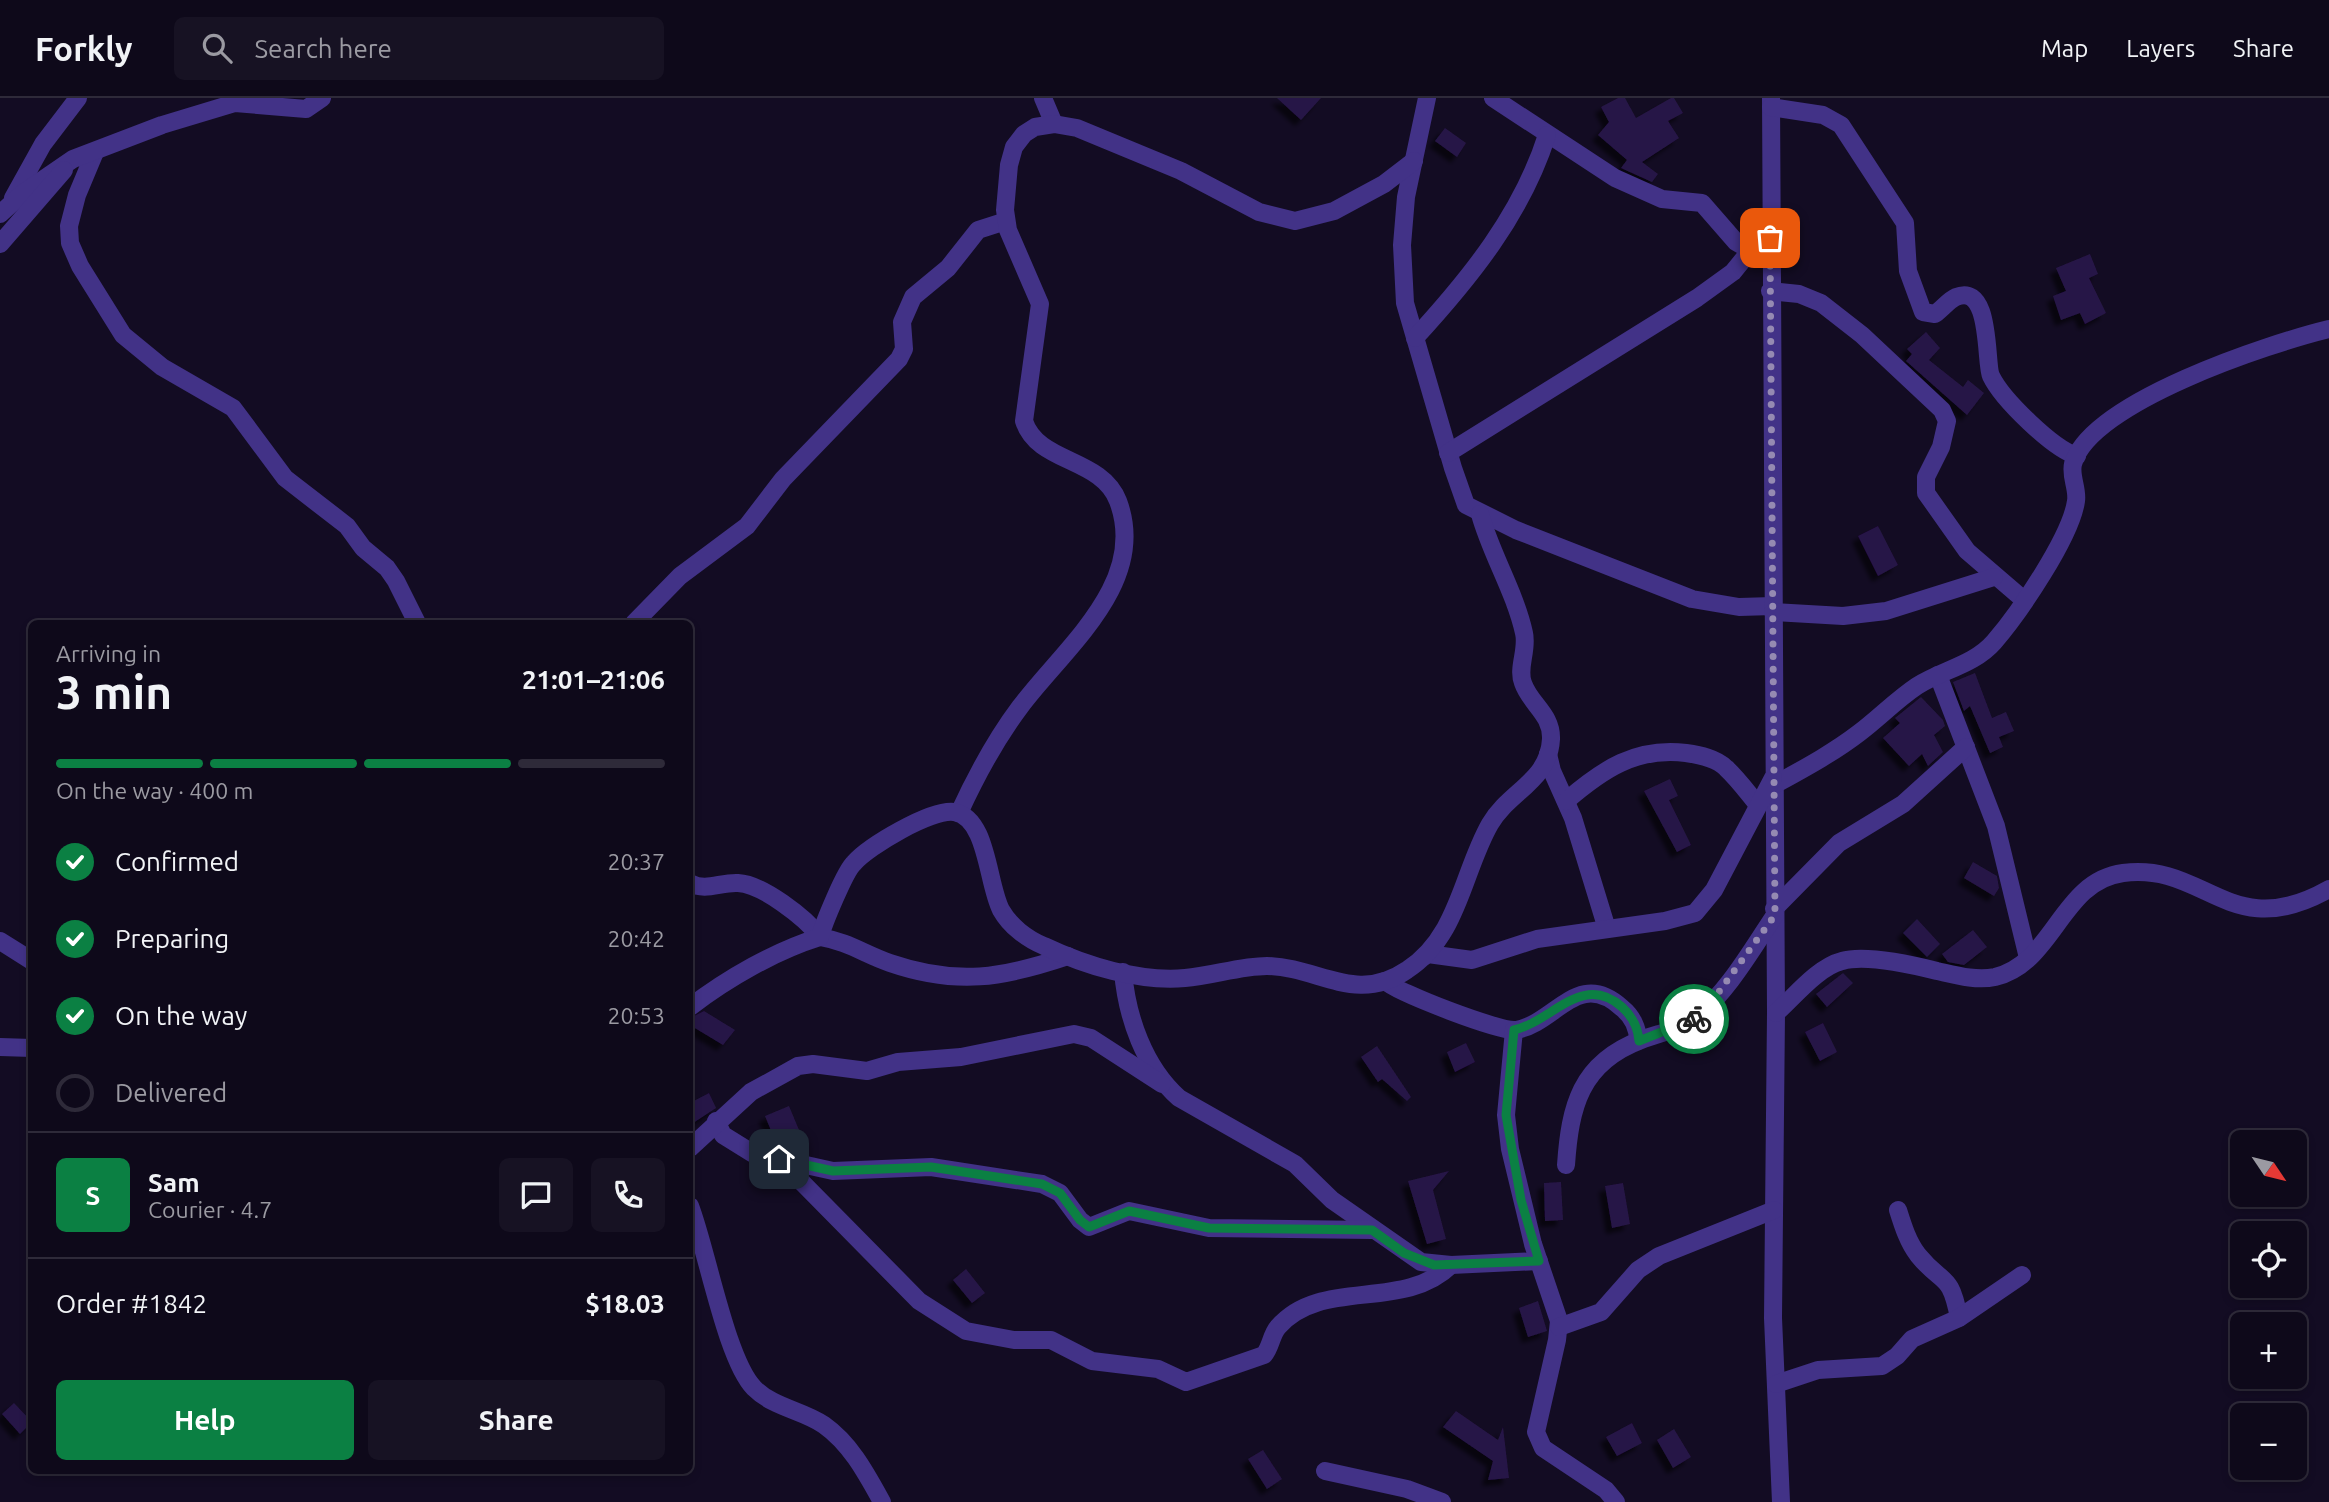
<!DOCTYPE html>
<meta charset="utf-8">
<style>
:root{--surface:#0e091a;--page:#171223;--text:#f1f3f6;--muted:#9b9aa2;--line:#2e2a39;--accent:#0b8043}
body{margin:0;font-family:Ubuntu,sans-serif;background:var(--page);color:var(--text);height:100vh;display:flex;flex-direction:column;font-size:26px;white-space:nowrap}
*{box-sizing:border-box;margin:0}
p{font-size:23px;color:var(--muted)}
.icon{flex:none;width:38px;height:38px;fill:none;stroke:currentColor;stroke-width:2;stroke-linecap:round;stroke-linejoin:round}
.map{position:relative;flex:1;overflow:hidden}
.details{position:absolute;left:28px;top:522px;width:665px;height:854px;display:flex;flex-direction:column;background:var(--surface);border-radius:10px;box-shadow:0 4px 10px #0003,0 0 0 2px var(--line)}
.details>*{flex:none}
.needle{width:46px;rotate:125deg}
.controls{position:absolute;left:2230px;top:1032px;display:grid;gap:14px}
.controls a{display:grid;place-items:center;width:77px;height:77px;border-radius:10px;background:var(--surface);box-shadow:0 4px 10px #0003,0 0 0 2px var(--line);font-size:35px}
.pin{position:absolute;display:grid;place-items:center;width:60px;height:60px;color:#fff;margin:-30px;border-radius:14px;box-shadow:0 4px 10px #0006}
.courier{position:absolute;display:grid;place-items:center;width:70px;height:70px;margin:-35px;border:5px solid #0b8043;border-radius:50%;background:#fff;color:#222;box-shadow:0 2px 9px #0007}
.head em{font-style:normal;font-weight:600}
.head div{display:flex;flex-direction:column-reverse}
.head{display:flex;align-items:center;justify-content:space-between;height:119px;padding:0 28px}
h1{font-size:46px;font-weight:600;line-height:52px}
.bar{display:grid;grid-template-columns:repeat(4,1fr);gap:10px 7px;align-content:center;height:84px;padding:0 28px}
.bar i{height:9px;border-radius:5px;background:var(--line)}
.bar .on{background:var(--accent)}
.bar p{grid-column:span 4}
.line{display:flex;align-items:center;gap:18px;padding:0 28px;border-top:2px solid var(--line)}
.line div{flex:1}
.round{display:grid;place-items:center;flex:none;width:74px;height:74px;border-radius:10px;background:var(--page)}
ol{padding:0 28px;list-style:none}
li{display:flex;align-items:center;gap:21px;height:77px}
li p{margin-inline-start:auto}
li .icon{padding:7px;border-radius:50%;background:var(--accent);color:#fff;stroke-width:4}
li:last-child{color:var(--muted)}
li i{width:38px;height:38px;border:4px solid var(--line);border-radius:50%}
.primary-button{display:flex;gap:14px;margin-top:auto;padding:14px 28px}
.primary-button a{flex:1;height:80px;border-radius:10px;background:var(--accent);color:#fff;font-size:28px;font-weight:600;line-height:80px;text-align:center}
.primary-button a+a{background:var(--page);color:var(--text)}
header{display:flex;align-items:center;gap:42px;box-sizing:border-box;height:98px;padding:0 35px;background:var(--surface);border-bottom:2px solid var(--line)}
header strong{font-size:33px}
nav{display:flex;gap:38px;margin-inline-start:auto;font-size:24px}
.search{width:490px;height:63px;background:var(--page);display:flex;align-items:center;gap:18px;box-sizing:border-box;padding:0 24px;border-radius:10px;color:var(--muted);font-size:26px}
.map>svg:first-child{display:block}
</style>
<header>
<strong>Forkly</strong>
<div class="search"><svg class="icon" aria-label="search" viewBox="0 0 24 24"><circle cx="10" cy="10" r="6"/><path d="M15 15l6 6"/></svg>Search here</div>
<nav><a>Map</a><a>Layers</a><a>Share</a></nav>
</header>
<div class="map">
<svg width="2329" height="1404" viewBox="0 0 2329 1404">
<defs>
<filter id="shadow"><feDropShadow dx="-6" dy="6" stdDeviation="2" flood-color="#0009"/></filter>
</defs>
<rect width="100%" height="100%" fill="#130c23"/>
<g fill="#271646" filter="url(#shadow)">
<path d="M1277,0H1321L1301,22Z"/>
<path d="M1618,0H1625L1636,20L1671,0H1674L1683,15L1668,23L1679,40L1642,64L1658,76L1652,84L1621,70L1627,62L1598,37L1609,24L1601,9Z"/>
<path d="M1445,30L1466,45L1457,59L1435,43Z"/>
<path d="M2090,156L2098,176L2089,180L2106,215L2085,226L2080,215L2061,222L2053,198L2066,193L2056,170Z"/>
<path d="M1926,234L1940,250L1929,262L1963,289L1968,282L1984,295L1967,317L1906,263L1912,256L1907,251Z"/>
<path d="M1878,428L1898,467L1878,478L1858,438Z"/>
<path d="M1975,575L1992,620L2006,614L2014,633L1999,639L2003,649L1990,655L1970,608L1964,613L1953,584Z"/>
<path d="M1921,599L1943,622L1945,628L1934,637L1943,654L1928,668L1922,656L1909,668L1883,640L1900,625L1895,620Z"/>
<path d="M1670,681L1678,698L1669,702L1691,747L1677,754L1644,693Z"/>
<path d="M1973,764L1997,778L1999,790L1994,798L1964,780Z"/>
<path d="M1917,821L1940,846L1927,859L1903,835Z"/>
<path d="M1973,832L1987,849L1964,867L1948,864L1942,856Z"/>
<path d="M1843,875L1853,885L1827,909L1816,896Z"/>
<path d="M704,913L735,932L723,947L690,927V920Z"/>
<path d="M1823,925L1837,954L1820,963L1805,934Z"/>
<path d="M1466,945L1475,964L1455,974L1447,954Z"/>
<path d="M1377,948L1411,999L1407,1003L1382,981L1378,984L1361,959Z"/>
<path d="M709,995L716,1010L690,1027V1005Z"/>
<path d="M789,1008L799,1032L775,1042L765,1018Z"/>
<path d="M1449,1073L1433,1092L1446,1141L1427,1146L1408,1083Z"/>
<path d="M1561,1084L1563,1122L1545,1123L1544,1085Z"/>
<path d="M1623,1085L1630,1126L1612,1130L1605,1088Z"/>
<path d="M966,1171L985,1195L972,1205L953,1182Z"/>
<path d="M1538,1203L1547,1233L1528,1239L1519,1210Z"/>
<path d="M14,1305L32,1324L20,1336L2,1316Z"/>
<path d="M1456,1313L1498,1342L1503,1329L1509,1380L1488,1382L1493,1363L1443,1329Z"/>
<path d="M1632,1325L1642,1345L1617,1358L1606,1339Z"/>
<path d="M1674,1331L1691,1359L1673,1370L1657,1342Z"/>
<path d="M1263,1352L1282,1381L1267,1391L1248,1361Z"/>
</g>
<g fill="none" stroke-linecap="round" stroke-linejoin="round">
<g stroke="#423287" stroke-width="18">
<path d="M1043,0L1054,26"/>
<path d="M1427,0L1406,99L1402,147L1405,205L1453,370L1466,407L1516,432L1692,501L1739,509L1773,508"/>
<path d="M1493,0L1615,80L1662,101L1702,105L1736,144L1760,158"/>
<path d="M1771,0L1776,915L1773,1220L1781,1404"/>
<path d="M1771,9L1823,17L1841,27L1905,125L1908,173L1923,214L1935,216C1942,211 1949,202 1956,199C1992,184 1985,266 1991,278C2002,301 2053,351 2077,358"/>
<path d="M95,54L77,97L69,128L70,145L80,168L123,237L162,269L233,310L285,380L347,428L363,450L387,470L396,483L417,525"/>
<path d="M13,100L43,46L78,0"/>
<path d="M0,116L22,96L73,61L162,27L235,5L306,11L322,0"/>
<path d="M0,146L64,72"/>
<path d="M1770,193L1799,196L1821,205L1862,237L1942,312L1947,323L1941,349L1926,379V395L1967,453L2024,502"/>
<path d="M1415,240C1470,180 1522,116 1547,37"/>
<path d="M1448,355L1697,200L1733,174L1750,153"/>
<path d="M1773,514L1843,518L1886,513L1994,479"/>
<path d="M634,525L680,478L747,428L783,381L899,261L904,251L902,224L913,199L948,170L978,132L1006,123"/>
<path d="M1938,577L1996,728L2028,860"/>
<path d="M1548,656L1552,673L1573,720L1607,831"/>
<path d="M1774,687C1803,671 1833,655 1859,635C1879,620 1896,602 1917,588C1942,572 1974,567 1994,544C2019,515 2071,439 2076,403C2078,391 2070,378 2073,366C2090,304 2271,245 2329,231"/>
<path d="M1566,703C1603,671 1636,649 1686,655C1700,657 1716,660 1726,670C1738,681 1748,695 1758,707"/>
<path d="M959,715C976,678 996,641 1020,609C1064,550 1149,485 1118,403C1101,359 1038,366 1024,323L1040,206L1008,132L1005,112L1009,67L1014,49L1024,36L1035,29L1054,26L1077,30L1181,73L1259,114L1295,123L1334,113L1384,86L1414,63"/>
<path d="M690,785C706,794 720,784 738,785C762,786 806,820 820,839C849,844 864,856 890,865C957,888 1003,880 1068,858"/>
<path d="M1774,811L1839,745L1903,706L1966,649"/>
<path d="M0,843L32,863"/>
<path d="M1425,858L1428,856L1472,862L1537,841L1665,823L1695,815L1714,792L1773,680"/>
<path d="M1123,874C1127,919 1144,969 1179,1000L1295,1066L1332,1102L1421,1164L1451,1167L1539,1163"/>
<path d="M1385,883C1398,895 1500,934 1516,932C1556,925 1578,870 1622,910C1632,918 1638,930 1638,943"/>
<path d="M690,909C728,880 775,853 820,839C823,827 845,773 854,765C869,748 931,711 954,714C988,720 987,785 1001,812C1010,828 1027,841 1044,848C1086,868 1139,884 1185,880C1212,878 1240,868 1267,868C1319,869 1356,907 1407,872C1459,838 1462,775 1490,726C1509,693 1549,683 1551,641C1552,616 1530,606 1523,585C1517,570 1528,552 1524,535C1515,494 1491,456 1480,416"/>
<path d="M1776,915C1795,898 1818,869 1842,863C1866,856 1913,867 1937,873C1955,877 1976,883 1995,879C2054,865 2061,783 2123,775C2206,764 2230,847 2329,791"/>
<path d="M1514,932L1506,1017L1510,1051L1533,1146L1559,1223L1557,1242L1536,1334L1543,1350L1606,1392L1616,1404"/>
<path d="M0,949L32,950"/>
<path d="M716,1023L723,1037L752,1055L833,1073L931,1069L1042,1086L1060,1095L1080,1122L1089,1129L1129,1113L1209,1130L1372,1132"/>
<path d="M690,1050L751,994L798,968L813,966L867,973L898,964L961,959L1074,936L1091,940L1162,986"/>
<path d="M779,1061L919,1203L966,1233L1014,1242H1051L1092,1263L1158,1271L1186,1284L1264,1257C1271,1249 1271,1237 1278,1229C1321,1179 1403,1214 1451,1167"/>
<path d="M1566,1067C1570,1009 1580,965 1641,942C1659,935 1680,932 1695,920C1728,894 1752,851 1775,817"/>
<path d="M690,1108C707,1152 726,1261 754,1290C774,1310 802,1312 824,1327C851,1346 867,1377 882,1404"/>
<path d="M1898,1112C1903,1128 1908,1144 1918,1157C1943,1188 1950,1173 1959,1220"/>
<path d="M1559,1229L1601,1214L1638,1172L1659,1158L1774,1112"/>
<path d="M1776,1286L1818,1272L1882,1268L1897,1258L1912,1241L1959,1220L2022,1177"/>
<path d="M1325,1373L1407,1391L1442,1404"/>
</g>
</g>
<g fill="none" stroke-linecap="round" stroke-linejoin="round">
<path stroke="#958ab2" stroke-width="7" stroke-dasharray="0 12.6" d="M1694,921L1710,906L1775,817L1770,140"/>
<path stroke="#0b8043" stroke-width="9" d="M779,1061L833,1073L931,1069L1042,1086L1060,1095L1080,1122L1089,1129L1129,1113L1209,1130L1372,1132L1404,1155L1434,1167L1539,1163L1521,1102L1506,1017L1514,932C1553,923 1582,874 1622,909C1632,918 1638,930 1639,943L1694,921"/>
</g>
</svg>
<div class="controls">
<a><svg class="needle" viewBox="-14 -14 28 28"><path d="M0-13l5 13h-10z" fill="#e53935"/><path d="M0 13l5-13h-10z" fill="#9b9aa2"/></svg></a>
<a><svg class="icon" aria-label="locate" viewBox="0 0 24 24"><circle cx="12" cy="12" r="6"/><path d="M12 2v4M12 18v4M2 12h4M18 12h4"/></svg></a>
<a>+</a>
<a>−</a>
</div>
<div class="pin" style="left:1770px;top:140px;background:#ea580c"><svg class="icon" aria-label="bag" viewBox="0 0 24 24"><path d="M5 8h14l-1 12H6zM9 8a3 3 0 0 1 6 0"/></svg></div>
<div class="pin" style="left:779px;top:1061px;background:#1f2937"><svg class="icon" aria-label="home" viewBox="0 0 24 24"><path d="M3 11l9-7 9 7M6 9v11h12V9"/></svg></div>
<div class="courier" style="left:1694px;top:921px"><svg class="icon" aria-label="bike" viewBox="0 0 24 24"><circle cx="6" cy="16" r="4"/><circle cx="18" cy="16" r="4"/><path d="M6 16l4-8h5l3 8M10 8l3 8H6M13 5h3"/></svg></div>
<section class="details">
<div class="head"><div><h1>3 min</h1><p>Arriving in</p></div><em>21:01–21:06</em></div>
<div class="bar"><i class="on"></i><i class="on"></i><i class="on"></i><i></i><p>On the way · 400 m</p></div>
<ol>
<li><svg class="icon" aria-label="check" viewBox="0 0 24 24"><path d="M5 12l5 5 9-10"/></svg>Confirmed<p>20:37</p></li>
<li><svg class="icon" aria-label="check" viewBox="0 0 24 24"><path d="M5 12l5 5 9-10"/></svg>Preparing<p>20:42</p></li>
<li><svg class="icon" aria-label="check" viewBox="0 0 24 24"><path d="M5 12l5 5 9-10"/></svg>On the way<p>20:53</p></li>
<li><i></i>Delivered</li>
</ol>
<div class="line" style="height:126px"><b class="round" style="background:var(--accent);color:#fff">S</b><div><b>Sam</b><p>Courier · 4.7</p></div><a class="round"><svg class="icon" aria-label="chat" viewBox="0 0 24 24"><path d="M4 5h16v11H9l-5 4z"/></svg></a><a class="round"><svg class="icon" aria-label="phone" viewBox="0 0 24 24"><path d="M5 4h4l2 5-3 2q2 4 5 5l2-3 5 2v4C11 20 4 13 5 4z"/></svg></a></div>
<div class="line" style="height:91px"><div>Order #1842</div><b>$18.03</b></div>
<div class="primary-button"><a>Help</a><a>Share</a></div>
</section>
</div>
